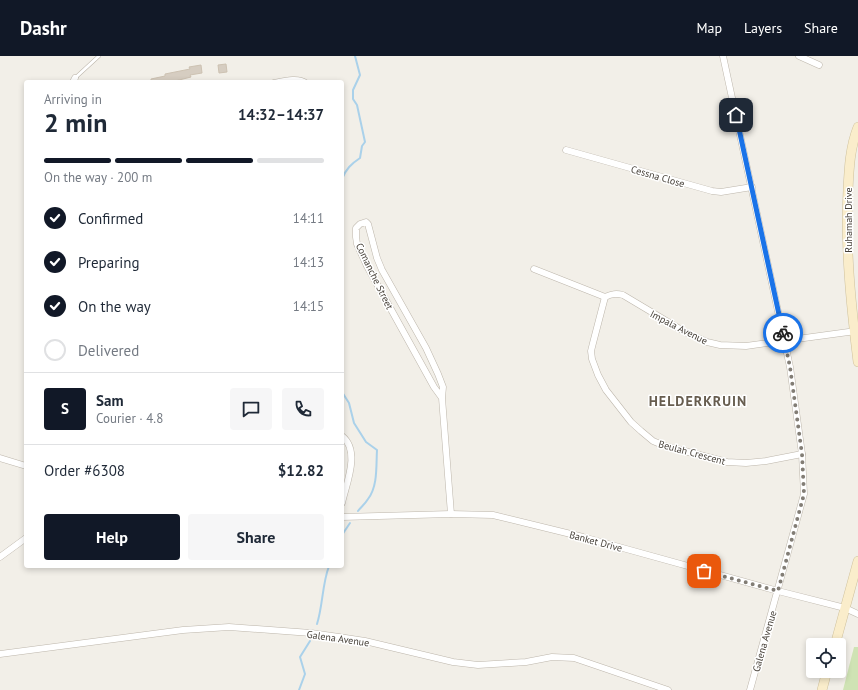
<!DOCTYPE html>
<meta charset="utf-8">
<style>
:root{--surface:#fff;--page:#f6f6f7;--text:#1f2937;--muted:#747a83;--line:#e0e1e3;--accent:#111827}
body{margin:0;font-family:"PT Sans",sans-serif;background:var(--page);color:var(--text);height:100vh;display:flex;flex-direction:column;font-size:15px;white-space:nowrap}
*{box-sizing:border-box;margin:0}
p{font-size:13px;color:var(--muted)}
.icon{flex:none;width:22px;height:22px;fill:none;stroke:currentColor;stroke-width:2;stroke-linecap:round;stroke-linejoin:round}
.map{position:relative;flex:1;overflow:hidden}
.sheet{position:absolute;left:24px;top:24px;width:320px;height:488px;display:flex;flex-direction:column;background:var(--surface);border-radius:4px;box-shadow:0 2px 6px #0003}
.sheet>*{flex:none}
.tools{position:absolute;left:806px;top:582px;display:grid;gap:8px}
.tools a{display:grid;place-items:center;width:40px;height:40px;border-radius:4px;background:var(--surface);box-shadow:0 2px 6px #0003;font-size:20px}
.pin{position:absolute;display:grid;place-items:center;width:34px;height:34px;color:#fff;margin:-17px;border-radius:8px;box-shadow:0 2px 6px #0006}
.courier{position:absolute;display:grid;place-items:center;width:40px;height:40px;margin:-20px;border:3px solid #1a73e8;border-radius:50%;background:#fff;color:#222;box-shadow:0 1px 5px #0007}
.summary em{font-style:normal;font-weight:700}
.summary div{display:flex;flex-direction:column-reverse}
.summary{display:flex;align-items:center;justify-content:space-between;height:68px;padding:0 20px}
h1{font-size:26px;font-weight:700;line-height:30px}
.bar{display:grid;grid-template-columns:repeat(4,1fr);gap:6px 4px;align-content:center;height:48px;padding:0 20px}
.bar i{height:5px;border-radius:3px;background:var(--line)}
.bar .on{background:var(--accent)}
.bar p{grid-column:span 4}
.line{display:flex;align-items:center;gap:10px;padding:0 20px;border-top:1px solid var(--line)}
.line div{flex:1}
.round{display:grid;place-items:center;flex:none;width:42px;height:42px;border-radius:4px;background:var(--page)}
ol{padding:0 20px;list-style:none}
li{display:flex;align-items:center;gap:12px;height:44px}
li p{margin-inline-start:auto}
li .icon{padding:4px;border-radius:50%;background:var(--accent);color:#fff;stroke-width:4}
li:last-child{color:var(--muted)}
li i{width:22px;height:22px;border:2px solid var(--line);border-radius:50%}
.action{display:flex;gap:8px;margin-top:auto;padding:8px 20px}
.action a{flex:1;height:46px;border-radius:4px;background:var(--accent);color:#fff;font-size:16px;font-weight:700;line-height:46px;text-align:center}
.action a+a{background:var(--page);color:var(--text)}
header{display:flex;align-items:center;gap:24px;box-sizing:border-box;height:56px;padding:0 20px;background:var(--accent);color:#fff}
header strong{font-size:19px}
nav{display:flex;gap:22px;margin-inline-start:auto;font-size:14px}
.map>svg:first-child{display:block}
</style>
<header>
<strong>Dashr</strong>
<nav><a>Map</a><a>Layers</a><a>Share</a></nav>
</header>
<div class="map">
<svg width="858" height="634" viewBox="0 0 858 634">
<rect width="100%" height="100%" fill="#f2efe8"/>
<path fill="#cfe3b4" d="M854,591H858V634H843Z"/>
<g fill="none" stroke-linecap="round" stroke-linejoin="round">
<g stroke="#aad1ea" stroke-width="2">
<path d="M342,123C346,113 351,108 360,102L362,90L365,86L357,49L353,43V34L360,19L355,0"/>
<path d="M342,336L349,347L354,367L366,386L377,394C376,410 378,430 368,443C365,448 361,451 358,455"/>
<path d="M342,479L350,467"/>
<path d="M317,568C323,549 322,529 329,510"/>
<path d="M299,634L305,618L300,601L310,585"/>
</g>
</g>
<g fill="#d6cdc1" stroke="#cdc2b2">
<path d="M226,8L227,16L219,17L218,9Z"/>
<path d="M201,9L202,17L190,19L191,21L171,26H151V23L165,20V18L190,13L189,11Z"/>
</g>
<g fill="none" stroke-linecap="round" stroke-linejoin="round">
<g stroke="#bdb6ab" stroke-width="4">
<g id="lane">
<path d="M75,22L99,0"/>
<path d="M272,26C282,24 298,19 307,26"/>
</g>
</g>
<g stroke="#bdb6ab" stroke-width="7">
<g id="street">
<path d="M723,0L790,311L802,398L804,438L750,634"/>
<path d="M799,0L819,9"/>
<path d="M73,26L75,22"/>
<path d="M566,94L712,135L721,136L752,131"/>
<path d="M534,213L605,241C612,238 616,237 623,239L685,276L707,286L720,289L746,290L856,275"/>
<path d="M605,241L593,287L591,295L592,303L598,319L606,334L631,366L641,375L653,385L665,390L727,406L746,407L766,405L802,398"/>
<path d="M442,342L434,331L367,210L357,188L356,181V172L360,168L366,166L368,168L377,202L382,214L426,292L438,318L443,331L442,342L451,458"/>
<path d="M342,380C361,395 346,428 342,447"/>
<path d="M0,402L26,410"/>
<path d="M342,461L451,458L493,459L583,481L778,535L845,552L858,558"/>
<path d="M0,501L26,482"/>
<path d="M0,598L183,574L229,571L311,577L339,581L365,585L453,606L478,609L526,606L552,601L574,602L668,634"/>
</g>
</g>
<g stroke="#cec09b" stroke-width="10">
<g id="secondary">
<path d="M858,71C850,91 849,113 848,134C845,191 851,249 858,306"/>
<path d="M835,589L858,505"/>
<path d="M822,634L827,615"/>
</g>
</g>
<use href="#lane" stroke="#fff" stroke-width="3"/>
<use href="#street" stroke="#fff" stroke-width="6"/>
<use href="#secondary" stroke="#faedcb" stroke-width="9"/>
</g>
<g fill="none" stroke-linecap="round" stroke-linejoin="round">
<path stroke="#827d75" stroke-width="4" stroke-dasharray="0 7.2" d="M704,515L778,535L804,438L802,398L790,311L783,277"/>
<path stroke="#1a73e8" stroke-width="5" d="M736,59L783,277"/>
</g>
<g text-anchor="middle" stroke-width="3" stroke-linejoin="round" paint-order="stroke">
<g font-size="10" fill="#453f37" stroke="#fff">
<text transform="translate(658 120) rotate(16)" y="4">Cessna Close</text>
<text transform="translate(848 164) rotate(-90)" y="4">Ruhamah Drive</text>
<text transform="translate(375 220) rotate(64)" y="4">Comanche Street</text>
<text transform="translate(679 271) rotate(27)" y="4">Impala Avenue</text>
<text transform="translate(692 396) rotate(15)" y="4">Beulah Crescent</text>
<text transform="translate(596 485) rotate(15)" y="4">Banket Drive</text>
<text transform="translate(338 582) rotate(8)" y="4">Galena Avenue</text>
<text transform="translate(764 585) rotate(-74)" y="4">Galena Avenue</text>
</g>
<g font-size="14" font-weight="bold" letter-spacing="1" fill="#675d4f" stroke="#fff">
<text x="698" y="350">HELDERKRUIN</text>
</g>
</g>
</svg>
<div class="tools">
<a><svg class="icon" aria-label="locate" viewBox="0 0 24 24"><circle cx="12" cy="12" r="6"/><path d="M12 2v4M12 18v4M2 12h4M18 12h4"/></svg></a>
</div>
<div class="pin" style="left:704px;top:515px;background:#ea580c"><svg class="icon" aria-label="bag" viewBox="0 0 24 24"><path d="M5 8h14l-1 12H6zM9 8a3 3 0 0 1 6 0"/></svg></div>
<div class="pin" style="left:736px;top:59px;background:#1f2937"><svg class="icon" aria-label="home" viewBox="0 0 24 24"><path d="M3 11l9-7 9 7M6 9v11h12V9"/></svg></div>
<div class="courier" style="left:783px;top:277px"><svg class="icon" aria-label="bike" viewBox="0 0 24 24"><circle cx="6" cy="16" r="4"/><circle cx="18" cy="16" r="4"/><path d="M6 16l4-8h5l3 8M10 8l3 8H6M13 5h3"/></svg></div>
<section class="sheet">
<div class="summary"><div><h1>2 min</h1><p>Arriving in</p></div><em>14:32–14:37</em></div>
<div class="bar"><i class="on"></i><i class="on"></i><i class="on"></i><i></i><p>On the way · 200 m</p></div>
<ol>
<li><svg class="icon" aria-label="check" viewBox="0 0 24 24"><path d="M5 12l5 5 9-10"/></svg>Confirmed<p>14:11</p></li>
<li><svg class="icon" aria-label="check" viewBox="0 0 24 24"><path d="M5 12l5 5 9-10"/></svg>Preparing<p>14:13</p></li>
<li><svg class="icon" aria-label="check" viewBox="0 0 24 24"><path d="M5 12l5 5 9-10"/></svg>On the way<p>14:15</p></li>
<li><i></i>Delivered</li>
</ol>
<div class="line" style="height:72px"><b class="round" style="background:var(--accent);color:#fff">S</b><div><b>Sam</b><p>Courier · 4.8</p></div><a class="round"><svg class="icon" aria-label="chat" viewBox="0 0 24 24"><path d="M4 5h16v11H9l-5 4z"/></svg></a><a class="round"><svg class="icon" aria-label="phone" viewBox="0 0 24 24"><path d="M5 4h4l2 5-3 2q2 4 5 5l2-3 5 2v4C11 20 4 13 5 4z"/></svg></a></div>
<div class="line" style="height:52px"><div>Order #6308</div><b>$12.82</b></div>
<div class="action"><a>Help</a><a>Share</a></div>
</section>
</div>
